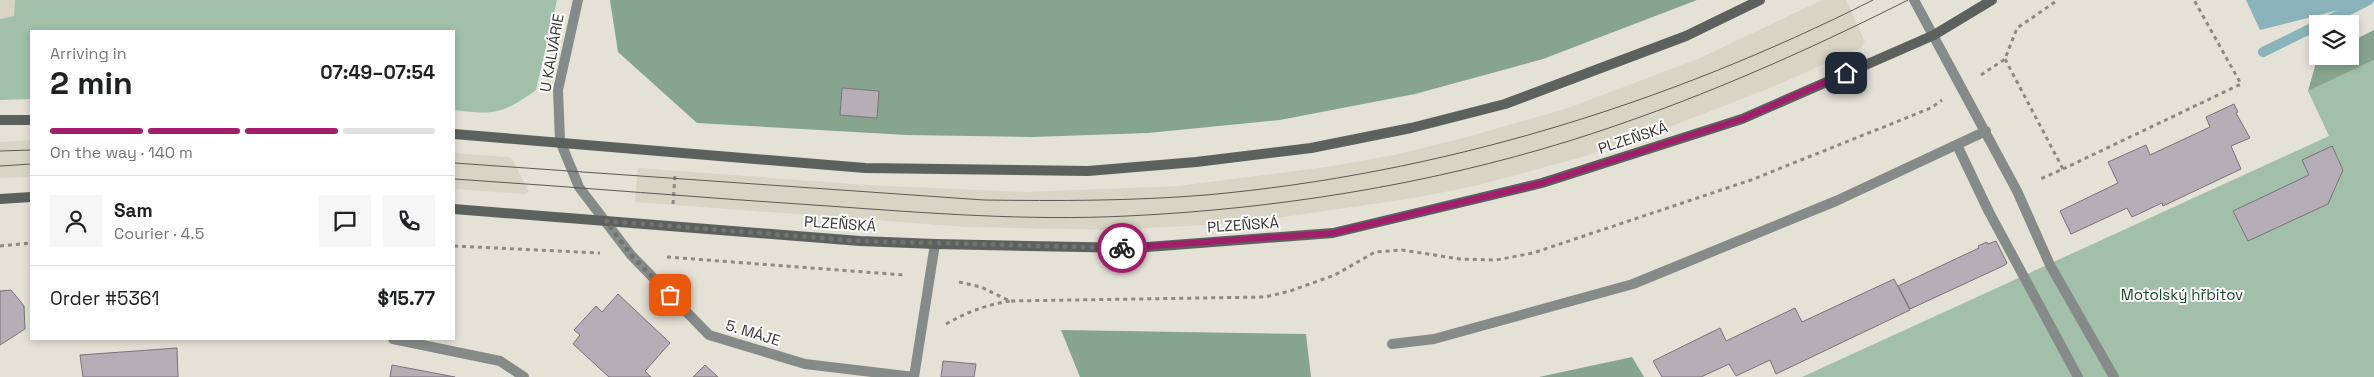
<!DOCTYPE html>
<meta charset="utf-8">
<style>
:root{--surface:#fff;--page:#f6f6f6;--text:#202124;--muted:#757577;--line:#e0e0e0;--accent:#a21d6a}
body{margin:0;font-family:"Space Grotesk",sans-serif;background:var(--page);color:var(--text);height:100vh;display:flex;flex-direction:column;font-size:19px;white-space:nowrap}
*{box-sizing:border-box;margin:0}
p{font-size:16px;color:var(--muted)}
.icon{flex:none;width:28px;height:28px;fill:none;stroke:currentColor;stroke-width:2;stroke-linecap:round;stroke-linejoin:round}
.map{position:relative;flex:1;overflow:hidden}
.details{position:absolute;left:30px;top:30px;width:425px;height:310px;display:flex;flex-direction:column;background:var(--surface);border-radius:0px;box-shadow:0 2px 8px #0003}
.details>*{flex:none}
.buttons{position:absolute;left:2309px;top:15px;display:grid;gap:10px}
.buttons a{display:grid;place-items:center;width:50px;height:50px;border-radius:0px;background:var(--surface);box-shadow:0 2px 8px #0003;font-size:25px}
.pin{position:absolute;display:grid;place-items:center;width:42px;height:42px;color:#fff;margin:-21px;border-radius:10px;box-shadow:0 2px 8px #0006}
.courier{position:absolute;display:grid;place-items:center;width:50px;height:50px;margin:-25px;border:4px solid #a21d6a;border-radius:50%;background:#fff;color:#222;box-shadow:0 1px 6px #0007}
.summary em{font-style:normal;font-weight:700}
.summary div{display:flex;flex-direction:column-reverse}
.summary{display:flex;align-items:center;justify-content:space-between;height:85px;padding:0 20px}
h1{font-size:32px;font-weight:700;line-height:38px}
.bar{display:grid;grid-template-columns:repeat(4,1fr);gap:8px 5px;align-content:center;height:60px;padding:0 20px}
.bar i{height:6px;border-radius:4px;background:var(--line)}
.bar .active{background:var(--accent)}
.bar p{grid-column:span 4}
.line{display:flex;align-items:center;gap:12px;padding:0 20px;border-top:1px solid var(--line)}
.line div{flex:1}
.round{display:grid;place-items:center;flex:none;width:52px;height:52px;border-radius:0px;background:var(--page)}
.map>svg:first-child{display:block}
</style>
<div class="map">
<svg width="2374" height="377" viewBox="0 0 2374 377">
<rect width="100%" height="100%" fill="#e4e1d7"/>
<g fill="#d9d5c4">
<path d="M0,0H15L14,17L0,19Z"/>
<path d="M1822,0H1846L1865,42L1861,48L1770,88L1654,133L1582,157L1479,185L1414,198L1243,223L1111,230L966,227L635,202L638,168L867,185L1026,192L1178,186L1326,167L1394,155L1467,137L1568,108L1698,59Z"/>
<path d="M31,140V177L0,178V142Z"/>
<path d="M454,153L509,157L513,160L529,192L525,194L454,189Z"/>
</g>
<g fill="#a2bfa9" fill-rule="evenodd">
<path d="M15,0H557L536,90C503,114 493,115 454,110V31H31V99L0,100V19L14,16Z"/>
<path d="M2374,60V377H1802L2329,136L2308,91ZM2332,146L2343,170L2328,204L2248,241L2233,211L2309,175Z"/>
</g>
<g fill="#87a48e" fill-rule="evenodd">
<path d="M610,0H1697L1543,59L1415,94L1280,120L1148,133L1032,137L907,135L697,123L618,52ZM842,88L879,91L877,118L840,115Z"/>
<path d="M2374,30V60L2308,91L2317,59L2323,56H2350V42Z"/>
<path d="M1061,330L1306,334L1311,377H1080Z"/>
<path d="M1632,357L1644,377H1539Z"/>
</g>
<path fill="#8ab3bb" d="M2246,0H2374V1L2260,30Z"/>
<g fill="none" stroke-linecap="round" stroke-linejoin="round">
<g stroke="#8ab3bb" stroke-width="10">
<path d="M2321,24L2369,0"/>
<path d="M2263,52L2318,25"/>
</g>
</g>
<g fill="#b5aeb6" stroke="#797279">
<path d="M842,88L879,91L877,118L840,115Z"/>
<path d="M2234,104L2238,112L2236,113L2250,138L2231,146L2241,169L2163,206L2162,203L2132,217L2127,208L2071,234L2060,211L2118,183L2108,162L2146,145L2150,155L2210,127L2206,117Z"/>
<path d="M2332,146L2343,170L2328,204L2248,241L2233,211L2309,175L2302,160Z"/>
<path d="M1996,241L2007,263L2005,265L1910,309L1898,286L1979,248L1978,246L1987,242L1988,244Z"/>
<path d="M1894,279L1910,310L1776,374L1770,360L1736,376L1729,364L1701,377H1662L1653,361L1720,328L1726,341L1795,308L1802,322Z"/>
<path d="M11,290L24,306L25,329L0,345V291Z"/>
<path d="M618,294L670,343L645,371L651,377H609L573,344L580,335L574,330L596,306L602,312Z"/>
<path d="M177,348L178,377H83L80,355Z"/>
<path d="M943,361L976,364L974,377H941Z"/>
<path d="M392,365L455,377H390Z"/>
<path d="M705,365L718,377H693Z"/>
</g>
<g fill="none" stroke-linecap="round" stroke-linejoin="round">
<g stroke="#8c8a83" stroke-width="3" stroke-dasharray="4 4" stroke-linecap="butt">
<path d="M2005,59L2063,169L2038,180"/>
<path d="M1981,75L2005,59L2017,28L2058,0"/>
<path d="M2063,169L2241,84L2194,0"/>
<path d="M673,204L675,176"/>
<path d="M0,246L31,243"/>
<path d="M454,246L600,253"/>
<path d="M667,257L904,275"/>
<path d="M959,282L981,287L1010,301L1265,297L1290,291L1335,275L1375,252L1402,250L1460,259L1496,260L1533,253L1751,180L1931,108L1942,100"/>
<path d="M946,324C967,312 986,305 1010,301"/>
</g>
<g stroke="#868a88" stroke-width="10">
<path d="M1914,0L2017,191L2050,265L2114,377"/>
<path d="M1957,145L1989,212L2078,377"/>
<path d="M1392,344L1434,339L1633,284L1836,201L1986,131"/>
</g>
<g stroke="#868a88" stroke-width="10">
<path d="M578,0L558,90L560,141L579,187L631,255L709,335L805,364L914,377"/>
<path d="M393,339L500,361L524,377"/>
<path d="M914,377L935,244"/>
</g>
<g stroke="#5c615e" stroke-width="10">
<path d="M0,120H31"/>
<path d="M454,134L865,168L1088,171L1196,162L1311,148L1411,128L1505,104L1686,36L1760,0"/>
<path d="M0,199L31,197"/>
<path d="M454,209L860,241L935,244L1134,248L1333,233L1542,183L1742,119L1934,35L1992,0"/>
</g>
<g stroke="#5b5954" stroke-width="1">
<path d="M0,151L31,150"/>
<path d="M454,163L984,200C1058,201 1132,201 1206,195C1439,174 1665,105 1873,0"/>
<path d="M0,166L31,164"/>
<path d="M454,179C578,187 703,198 828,206C927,213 1027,221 1127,216C1276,209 1427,185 1569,141C1687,104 1799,55 1908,0"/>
</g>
</g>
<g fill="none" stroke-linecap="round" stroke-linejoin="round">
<path stroke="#74726c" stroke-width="5" stroke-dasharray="0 9" d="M670,295L631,255L606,221L860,241L1122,248"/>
<path stroke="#a21d6a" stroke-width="6" d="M1122,248L1333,233L1542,183L1742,119L1846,73"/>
</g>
<g text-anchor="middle" stroke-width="4" stroke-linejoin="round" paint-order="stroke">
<g font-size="15" fill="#373632" stroke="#fff">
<text transform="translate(552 53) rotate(-80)" y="5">U KALVÁRIE</text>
<text transform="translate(1633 138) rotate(-18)" y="5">PLZEŇSKÁ</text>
<text transform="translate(840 224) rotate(4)" y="5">PLZEŇSKÁ</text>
<text transform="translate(1243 225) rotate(-4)" y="5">PLZEŇSKÁ</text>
<text transform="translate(753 333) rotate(17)" y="5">5. MÁJE</text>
</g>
<g font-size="15" fill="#164727" stroke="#fff">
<text x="2182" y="300">Motolský hřbitov</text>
</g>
</g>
</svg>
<div class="buttons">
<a><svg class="icon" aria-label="layers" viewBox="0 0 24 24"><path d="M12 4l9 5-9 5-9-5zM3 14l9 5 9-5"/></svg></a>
</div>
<div class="pin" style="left:670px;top:295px;background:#ea580c"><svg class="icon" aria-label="bag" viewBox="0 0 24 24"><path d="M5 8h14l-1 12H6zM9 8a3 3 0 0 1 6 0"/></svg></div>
<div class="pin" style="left:1846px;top:73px;background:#1f2937"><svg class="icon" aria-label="home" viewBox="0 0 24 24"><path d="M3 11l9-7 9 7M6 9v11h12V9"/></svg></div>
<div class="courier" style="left:1122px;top:248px"><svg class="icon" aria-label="bike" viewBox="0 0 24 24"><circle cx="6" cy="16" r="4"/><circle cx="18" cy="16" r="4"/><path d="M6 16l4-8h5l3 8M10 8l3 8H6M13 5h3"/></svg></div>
<section class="details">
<div class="summary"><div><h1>2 min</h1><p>Arriving in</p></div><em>07:49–07:54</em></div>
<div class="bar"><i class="active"></i><i class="active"></i><i class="active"></i><i></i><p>On the way · 140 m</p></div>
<div class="line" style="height:90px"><a class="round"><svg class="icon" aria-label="person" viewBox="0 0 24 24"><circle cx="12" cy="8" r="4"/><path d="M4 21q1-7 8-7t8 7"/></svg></a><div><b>Sam</b><p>Courier · 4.5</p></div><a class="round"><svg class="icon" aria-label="chat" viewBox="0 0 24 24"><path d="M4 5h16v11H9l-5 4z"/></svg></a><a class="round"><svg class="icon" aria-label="phone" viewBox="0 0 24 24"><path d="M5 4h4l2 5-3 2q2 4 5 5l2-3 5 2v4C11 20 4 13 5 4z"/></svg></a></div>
<div class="line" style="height:65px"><div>Order #5361</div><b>$15.77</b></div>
</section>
</div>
